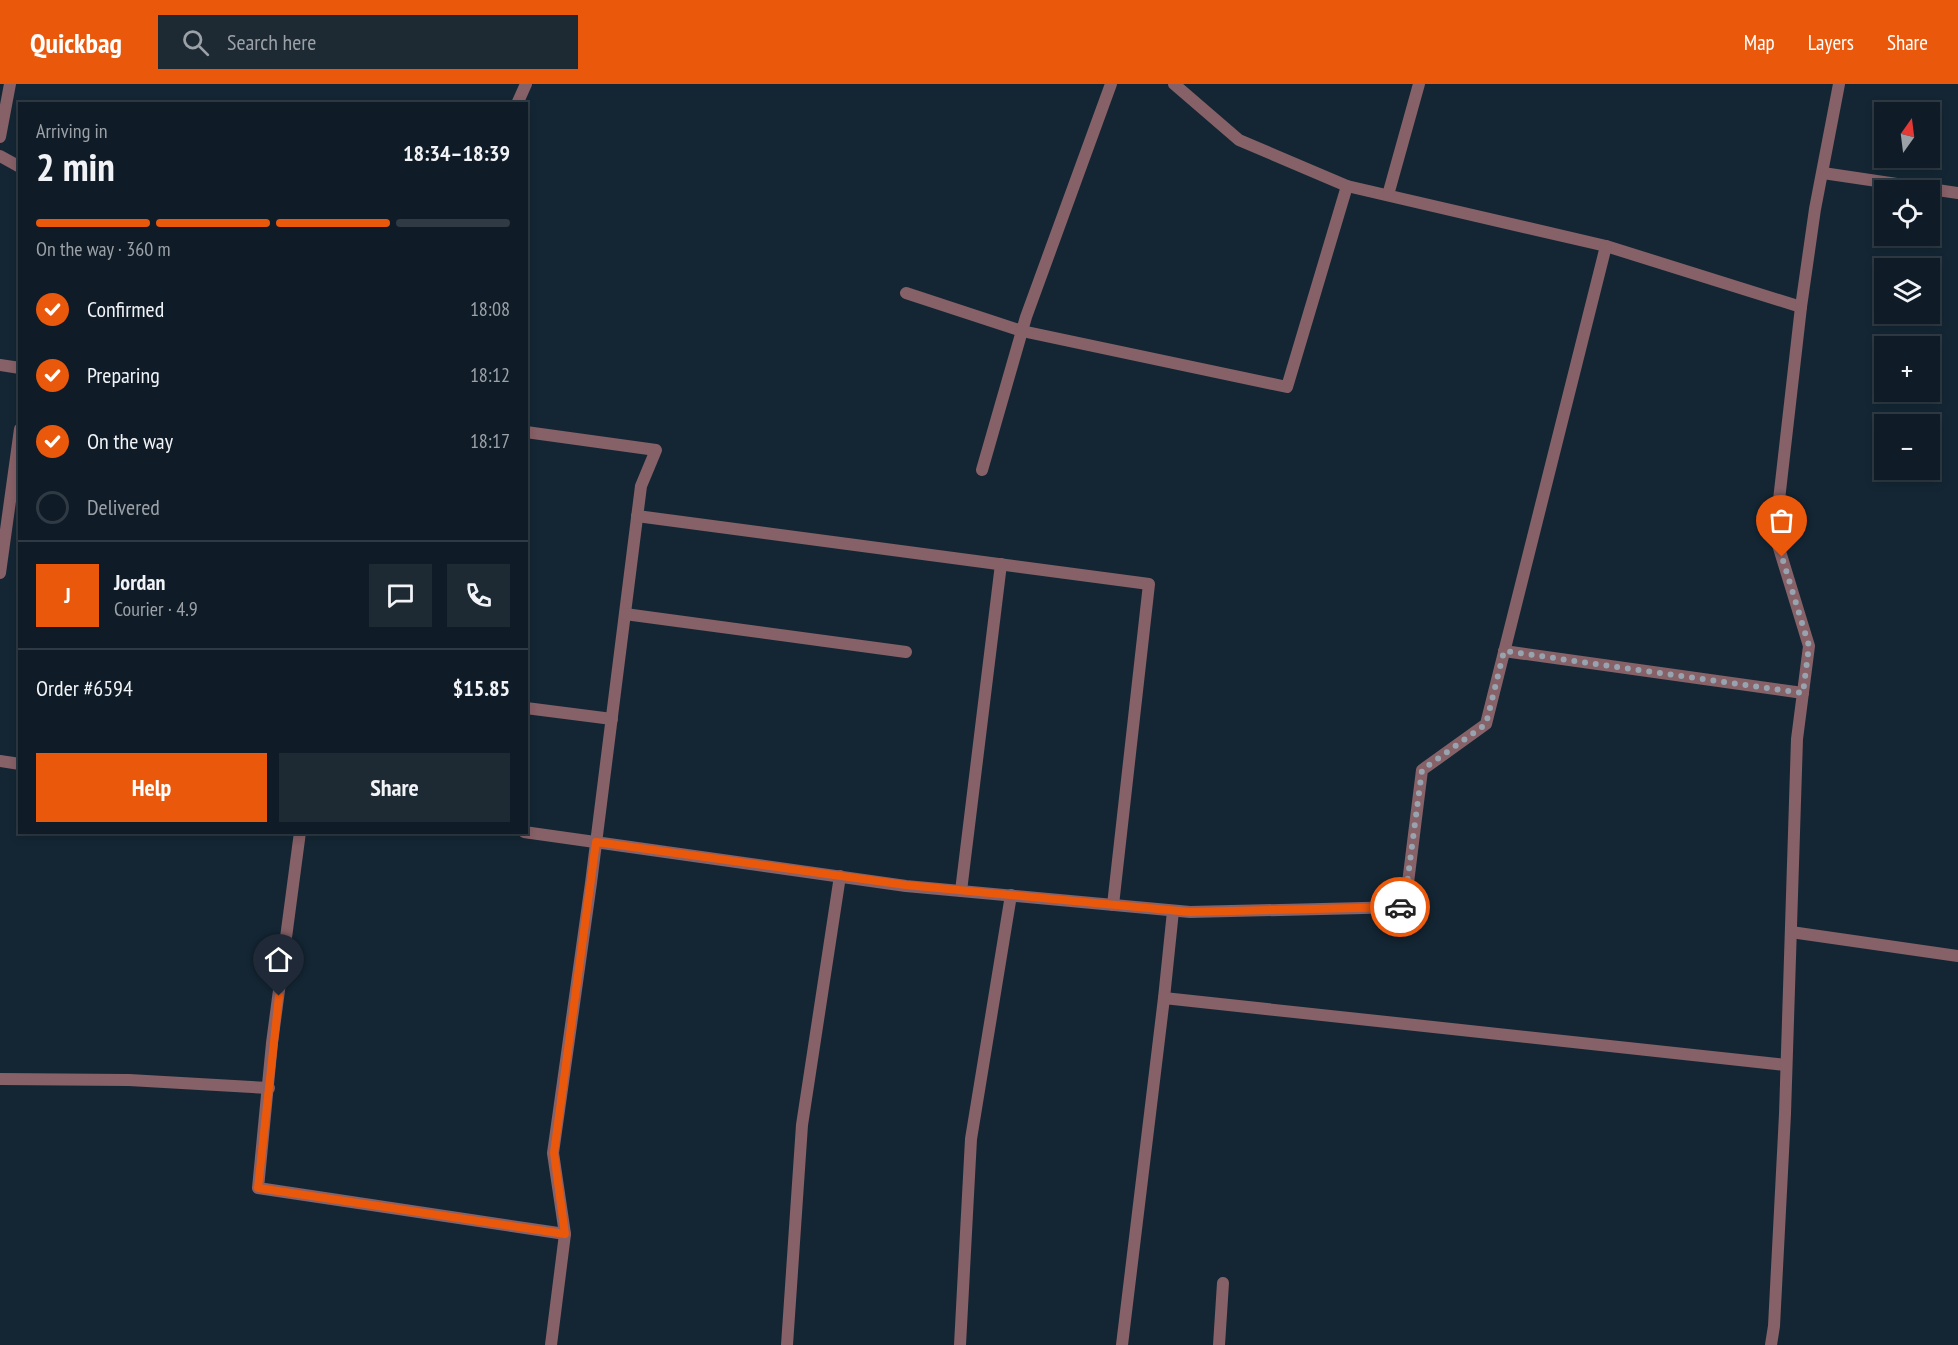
<!DOCTYPE html>
<meta charset="utf-8">
<style>
:root{--surface:#0f1c27;--page:#1d2933;--text:#f1f3f6;--muted:#9ba1a7;--line:#2f3a44;--accent:#ea580c}
body{margin:0;font-family:"PT Sans Narrow",sans-serif;background:var(--page);color:var(--text);height:100vh;display:flex;flex-direction:column;font-size:22px;white-space:nowrap}
*{box-sizing:border-box;margin:0}
p{font-size:20px;color:var(--muted)}
.icon{flex:none;width:33px;height:33px;fill:none;stroke:currentColor;stroke-width:2;stroke-linecap:round;stroke-linejoin:round}
.map{position:relative;flex:1;overflow:hidden}
.details{position:absolute;left:18px;top:18px;width:510px;height:732px;display:flex;flex-direction:column;background:var(--surface);border-radius:0px;box-shadow:0 3px 9px #0003,0 0 0 2px var(--line)}
.details>*{flex:none}
.needle{width:39px;rotate:14deg}
.controls{position:absolute;left:1874px;top:18px;display:grid;gap:12px}
.controls a{display:grid;place-items:center;width:66px;height:66px;border-radius:0px;background:var(--surface);box-shadow:0 3px 9px #0003,0 0 0 2px var(--line);font-size:30px}
.pin{position:absolute;display:grid;place-items:center;width:51px;height:51px;color:#fff;margin:-62px -26px;border-radius:50% 50% 50% 0;rotate:-45deg;box-shadow:0 0 6px #0007}
.pin .icon{rotate:45deg}
.courier{position:absolute;display:grid;place-items:center;width:60px;height:60px;margin:-30px;border:4px solid #ea580c;border-radius:50%;background:#fff;color:#222;box-shadow:0 2px 8px #0007}
.head em{font-style:normal;font-weight:800}
.head div{display:flex;flex-direction:column-reverse}
.head{display:flex;align-items:center;justify-content:space-between;height:102px;padding:0 18px}
h1{font-size:39px;font-weight:800;line-height:45px}
.bar{display:grid;grid-template-columns:repeat(4,1fr);gap:9px 6px;align-content:center;height:72px;padding:0 18px}
.bar i{height:8px;border-radius:4px;background:var(--line)}
.bar .current{background:var(--accent)}
.bar p{grid-column:span 4}
.line{display:flex;align-items:center;gap:15px;padding:0 18px;border-top:2px solid var(--line)}
.line div{flex:1}
.round{display:grid;place-items:center;flex:none;width:63px;height:63px;border-radius:0px;background:var(--page)}
ol{padding:0 18px;list-style:none}
li{display:flex;align-items:center;gap:18px;height:66px}
li p{margin-inline-start:auto}
li .icon{padding:6px;border-radius:50%;background:var(--accent);color:#fff;stroke-width:4}
li:last-child{color:var(--muted)}
li i{width:33px;height:33px;border:3px solid var(--line);border-radius:50%}
.button{display:flex;gap:12px;margin-top:auto;padding:12px 18px}
.button a{flex:1;height:69px;border-radius:0px;background:var(--accent);color:#fff;font-size:24px;font-weight:800;line-height:69px;text-align:center}
.button a+a{background:var(--page);color:var(--text)}
header{display:flex;align-items:center;gap:36px;box-sizing:border-box;height:84px;padding:0 30px;background:var(--accent);color:#fff}
header strong{font-size:28px}
nav{display:flex;gap:33px;margin-inline-start:auto;font-size:21px}
.search{width:420px;height:54px;background:var(--page);display:flex;align-items:center;gap:15px;box-sizing:border-box;padding:0 21px;border-radius:0px;color:var(--muted);font-size:22px}
.map>svg:first-child{display:block}
</style>
<header>
<strong>Quickbag</strong>
<div class="search"><svg class="icon" aria-label="search" viewBox="0 0 24 24"><circle cx="10" cy="10" r="6"/><path d="M15 15l6 6"/></svg>Search here</div>
<nav><a>Map</a><a>Layers</a><a>Share</a></nav>
</header>
<div class="map">
<svg width="1958" height="1261" viewBox="0 0 1958 1261">
<rect width="100%" height="100%" fill="#142634"/>
<g fill="none" stroke-linecap="round" stroke-linejoin="round">
<g stroke="#866167" stroke-width="12">
<path d="M1174,0L1239,56L1347,102L1606,162L1801,223"/>
<path d="M517,20L526,0"/>
<path d="M0,53L10,0"/>
<path d="M0,72L20,83"/>
<path d="M1823,89L1958,109"/>
<path d="M1388,111L1419,0"/>
<path d="M906,209L1022,247L1287,303L1347,102"/>
<path d="M0,281L20,284"/>
<path d="M526,348L656,366L641,402L591,799L553,1069L565,1150L551,1261"/>
<path d="M982,386L1026,233L1111,0"/>
<path d="M637,432L1149,500L1113,821"/>
<path d="M0,489L20,345"/>
<path d="M625,530L906,568"/>
<path d="M1504,567L1803,609"/>
<path d="M526,624L612,635"/>
<path d="M0,677L20,680"/>
<path d="M300,748L272,959L258,1104L565,1150"/>
<path d="M524,748L906,802L1190,828L1405,823L1422,686L1486,640L1606,162"/>
<path d="M961,807L1001,480"/>
<path d="M1791,848L1958,872"/>
<path d="M1164,914L1173,827"/>
<path d="M0,995L129,996L269,1004"/>
<path d="M787,1261L802,1041L840,792"/>
<path d="M960,1261L971,1055L1011,811"/>
<path d="M1122,1261L1164,914L1786,981"/>
<path d="M1219,1261L1223,1199"/>
<path d="M1771,1261L1774,1242L1785,1030L1797,655L1809,562L1775,451L1801,223L1815,125L1839,0"/>
</g>
</g>
<g fill="none" stroke-linecap="round" stroke-linejoin="round">
<path stroke="#97a4b0" stroke-width="6" stroke-dasharray="0 10.8" d="M1400,823H1404L1422,686L1486,640L1504,567L1803,609L1809,562L1782,473"/>
<path stroke="#ea580c" stroke-width="8" d="M279,912L258,1104L565,1150L554,1069L596,758L906,801L1190,828L1400,823"/>
</g>
</svg>
<div class="controls">
<a><svg class="needle" viewBox="-14 -14 28 28"><path d="M0-13l5 13h-10z" fill="#e53935"/><path d="M0 13l5-13h-10z" fill="#9ba1a7"/></svg></a>
<a><svg class="icon" aria-label="locate" viewBox="0 0 24 24"><circle cx="12" cy="12" r="6"/><path d="M12 2v4M12 18v4M2 12h4M18 12h4"/></svg></a>
<a><svg class="icon" aria-label="layers" viewBox="0 0 24 24"><path d="M12 4l9 5-9 5-9-5zM3 14l9 5 9-5"/></svg></a>
<a>+</a>
<a>−</a>
</div>
<div class="pin" style="left:1782px;top:473px;background:#ea580c"><svg class="icon" aria-label="bag" viewBox="0 0 24 24"><path d="M5 8h14l-1 12H6zM9 8a3 3 0 0 1 6 0"/></svg></div>
<div class="pin" style="left:279px;top:912px;background:#1f2937"><svg class="icon" aria-label="home" viewBox="0 0 24 24"><path d="M3 11l9-7 9 7M6 9v11h12V9"/></svg></div>
<div class="courier" style="left:1400px;top:823px"><svg class="icon" aria-label="car" viewBox="0 0 24 24"><path d="M5 17H2v-5l4-1 3-4h7l3 4 3 1v5h-3M9 17h6M6 11h13"/><circle cx="7" cy="17" r="2"/><circle cx="17" cy="17" r="2"/></svg></div>
<section class="details">
<div class="head"><div><h1>2 min</h1><p>Arriving in</p></div><em>18:34–18:39</em></div>
<div class="bar"><i class="current"></i><i class="current"></i><i class="current"></i><i></i><p>On the way · 360 m</p></div>
<ol>
<li><svg class="icon" aria-label="check" viewBox="0 0 24 24"><path d="M5 12l5 5 9-10"/></svg>Confirmed<p>18:08</p></li>
<li><svg class="icon" aria-label="check" viewBox="0 0 24 24"><path d="M5 12l5 5 9-10"/></svg>Preparing<p>18:12</p></li>
<li><svg class="icon" aria-label="check" viewBox="0 0 24 24"><path d="M5 12l5 5 9-10"/></svg>On the way<p>18:17</p></li>
<li><i></i>Delivered</li>
</ol>
<div class="line" style="height:108px"><b class="round" style="background:var(--accent);color:#fff">J</b><div><b>Jordan</b><p>Courier · 4.9</p></div><a class="round"><svg class="icon" aria-label="chat" viewBox="0 0 24 24"><path d="M4 5h16v11H9l-5 4z"/></svg></a><a class="round"><svg class="icon" aria-label="phone" viewBox="0 0 24 24"><path d="M5 4h4l2 5-3 2q2 4 5 5l2-3 5 2v4C11 20 4 13 5 4z"/></svg></a></div>
<div class="line" style="height:78px"><div>Order #6594</div><b>$15.85</b></div>
<div class="button"><a>Help</a><a>Share</a></div>
</section>
</div>
